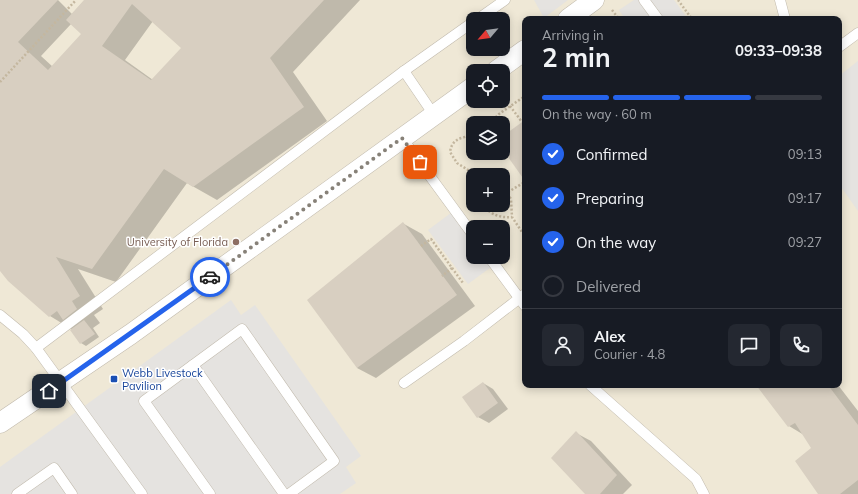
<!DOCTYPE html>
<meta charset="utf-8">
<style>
:root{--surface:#171b24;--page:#242831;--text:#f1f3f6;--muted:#9ea1a6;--line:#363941;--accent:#2563eb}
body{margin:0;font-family:Mulish,sans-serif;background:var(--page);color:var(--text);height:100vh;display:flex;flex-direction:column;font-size:15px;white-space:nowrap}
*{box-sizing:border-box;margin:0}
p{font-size:13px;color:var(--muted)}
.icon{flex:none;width:22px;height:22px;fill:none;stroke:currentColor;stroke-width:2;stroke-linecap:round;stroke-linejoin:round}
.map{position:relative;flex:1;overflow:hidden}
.side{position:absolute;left:522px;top:16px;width:320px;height:372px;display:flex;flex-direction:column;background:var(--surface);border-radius:8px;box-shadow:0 2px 10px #0003}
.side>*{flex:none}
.needle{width:26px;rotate:241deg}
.buttons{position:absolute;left:466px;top:12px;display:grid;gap:8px}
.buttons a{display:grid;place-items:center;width:44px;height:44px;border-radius:8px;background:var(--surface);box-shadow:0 2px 10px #0003;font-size:20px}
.pin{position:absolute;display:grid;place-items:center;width:34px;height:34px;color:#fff;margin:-17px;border-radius:8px;box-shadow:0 2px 6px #0006}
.courier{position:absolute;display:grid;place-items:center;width:40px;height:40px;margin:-20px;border:3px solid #2563eb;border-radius:50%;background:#fff;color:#222;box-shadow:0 1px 5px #0007}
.head em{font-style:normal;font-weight:700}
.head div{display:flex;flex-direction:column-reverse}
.head{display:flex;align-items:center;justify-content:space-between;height:68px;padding:0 20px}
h1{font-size:26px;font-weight:700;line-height:30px}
.bar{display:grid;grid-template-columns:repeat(4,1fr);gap:6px 4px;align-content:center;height:48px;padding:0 20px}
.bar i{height:5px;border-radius:3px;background:var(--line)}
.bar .active{background:var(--accent)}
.bar p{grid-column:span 4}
.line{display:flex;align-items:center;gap:10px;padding:0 20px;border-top:1px solid var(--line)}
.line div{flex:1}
.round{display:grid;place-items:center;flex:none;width:42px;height:42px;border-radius:8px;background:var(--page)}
ol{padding:0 20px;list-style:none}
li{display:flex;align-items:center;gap:12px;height:44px}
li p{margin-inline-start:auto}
li .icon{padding:4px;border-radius:50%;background:var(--accent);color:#fff;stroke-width:4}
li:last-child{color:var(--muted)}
li i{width:22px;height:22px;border:2px solid var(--line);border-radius:50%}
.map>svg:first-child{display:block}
</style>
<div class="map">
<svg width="858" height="494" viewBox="0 0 858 494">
<rect width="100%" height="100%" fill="#f6f3ec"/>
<path fill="#efe8d6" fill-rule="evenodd" d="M0,0H858V494H0ZM473,19H503V49H473ZM525,19H839V385H525ZM473,71H503V101H473ZM473,123H503V153H473ZM473,175H503V205H473ZM473,227H503V257H473Z"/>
<g fill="#e5e3e0">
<path d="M534,0H568L544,18Z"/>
<path d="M634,0H674L688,19H625L619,10Z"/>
<path d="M858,61V211L839,184V76Z"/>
<path d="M459,207L473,227V257H495L498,262L468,284L428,230Z"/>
<path d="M231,300L241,315L255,305L361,456L346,467L356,483L340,494H0V467Z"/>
</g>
<g fill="#0003" fill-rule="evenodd">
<path d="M0,0H58L72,14L85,0H360L293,72L327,121L217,200L187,183L116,282L78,269L103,309L94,315L100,323L93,328L99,337L86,346L81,343L73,330L50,316L0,270ZM153,21L183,48L153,80L125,60ZM72,23L83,34L53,67L41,56Z"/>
<path d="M404,224L422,234L475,306L376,378L357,368Z"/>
<path d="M483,383L493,389L508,409L489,423L478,417Z"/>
<path d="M768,385H838L858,411V494H820L813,448L804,435L789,426Z"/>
<path d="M576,433L591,441L632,485L623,494H587Z"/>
</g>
<g fill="#d8cfc1" fill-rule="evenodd">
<path d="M0,0H58L18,42L48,70L81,34L66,20L84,0H324L270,58L304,107L193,187L164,169L92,269L56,257L80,296L72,301L77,309L63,320L57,311L49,317L8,281L0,271ZM132,4L181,48L151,80L102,46Z"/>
<path d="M525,120V181L503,150V136Z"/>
<path d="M403,222L457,295L357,368L307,300Z"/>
<path d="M84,320L95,334L80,344L70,330Z"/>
<path d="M483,382L498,403L477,418L462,397Z"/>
<path d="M756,385H828L858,425V480L840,494H818L795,461L811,448L795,423L788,427Z"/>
<path d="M576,431L617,475L600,494H585L551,458Z"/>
</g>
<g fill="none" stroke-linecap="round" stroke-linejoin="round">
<g stroke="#c2bbae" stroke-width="11">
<g id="service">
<path d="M644,0L658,19"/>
<path d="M780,0L785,19"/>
<path d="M478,19L505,0"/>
<path d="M839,47L858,33"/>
<path d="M434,115L404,71L473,22"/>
<path d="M402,138L473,235"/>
<path d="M489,257L525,306"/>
<path d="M0,315L23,334L36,348L142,494"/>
<path d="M36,348L404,71"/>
<path d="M193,365L284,494"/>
<path d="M404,383L464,341L525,294"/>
<path d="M590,385L696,479L704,494"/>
<path d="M17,494L54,468L72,494"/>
<path d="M210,494L144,401L242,329L334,461L289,494"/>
</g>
</g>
<g stroke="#c2bbae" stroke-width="21">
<g id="minor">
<path d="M568,19L594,0"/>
<path d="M496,71L525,50"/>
<path d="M0,423L131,334L473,87"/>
</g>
</g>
<g stroke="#c4b79f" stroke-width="2.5" stroke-dasharray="2 2" stroke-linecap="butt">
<path d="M678,0L692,19"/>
<path d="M612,10L619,19"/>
<path d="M0,82L76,0"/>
<path d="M510,106L522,122"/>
<path d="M490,123L499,114L525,96"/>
<path d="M473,135C462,138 452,138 450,152L457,163L476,175"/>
<path d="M503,187L511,199L512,217L524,235"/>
<path d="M508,192L525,182"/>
<path d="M483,205C491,215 500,218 512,217"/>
<path d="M421,246L431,239L452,268L442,276"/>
<path d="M452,268L463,283"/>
</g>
<use href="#service" stroke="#fff" stroke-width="10"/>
<use href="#minor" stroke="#fff" stroke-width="20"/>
</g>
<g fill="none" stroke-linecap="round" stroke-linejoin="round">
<path stroke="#878178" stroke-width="4" stroke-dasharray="0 7.2" d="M210,277L402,138L420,162"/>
<path stroke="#2563eb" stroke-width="5" d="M49,391L210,277"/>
</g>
<circle fill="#8d6e63" stroke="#fff" stroke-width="1.5" cx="236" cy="242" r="4"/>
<rect fill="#1a4fb4" stroke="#fff" stroke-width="1.5" x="110" y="375" width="8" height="8" rx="2"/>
<g text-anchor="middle" stroke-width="3" stroke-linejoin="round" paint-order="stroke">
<g font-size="11" fill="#785e54" stroke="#fff" text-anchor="end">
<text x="228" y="246">University of Florida</text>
</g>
<g font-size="11" fill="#164399" stroke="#fff" text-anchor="start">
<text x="122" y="377">Webb Livestock<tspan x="122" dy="13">Pavilion</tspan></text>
</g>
</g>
</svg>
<div class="buttons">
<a><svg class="needle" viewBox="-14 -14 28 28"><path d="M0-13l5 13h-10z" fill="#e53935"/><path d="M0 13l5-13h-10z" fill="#9ea1a6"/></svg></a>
<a><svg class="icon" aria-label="locate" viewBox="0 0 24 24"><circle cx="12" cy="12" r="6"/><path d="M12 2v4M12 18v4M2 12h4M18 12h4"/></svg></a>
<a><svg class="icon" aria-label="layers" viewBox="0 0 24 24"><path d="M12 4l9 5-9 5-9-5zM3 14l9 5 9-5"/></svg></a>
<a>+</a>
<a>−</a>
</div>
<div class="pin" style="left:420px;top:162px;background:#ea580c"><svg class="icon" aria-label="bag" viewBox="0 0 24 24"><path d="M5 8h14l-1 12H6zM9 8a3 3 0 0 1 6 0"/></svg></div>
<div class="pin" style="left:49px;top:391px;background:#1f2937"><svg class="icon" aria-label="home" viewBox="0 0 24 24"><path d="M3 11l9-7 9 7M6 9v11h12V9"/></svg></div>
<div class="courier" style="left:210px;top:277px"><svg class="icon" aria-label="car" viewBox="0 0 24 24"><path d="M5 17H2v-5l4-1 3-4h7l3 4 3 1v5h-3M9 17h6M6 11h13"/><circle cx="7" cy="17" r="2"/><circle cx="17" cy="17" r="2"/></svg></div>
<section class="side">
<div class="head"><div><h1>2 min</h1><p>Arriving in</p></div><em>09:33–09:38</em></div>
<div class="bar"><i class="active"></i><i class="active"></i><i class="active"></i><i></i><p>On the way · 60 m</p></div>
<ol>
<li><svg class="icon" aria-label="check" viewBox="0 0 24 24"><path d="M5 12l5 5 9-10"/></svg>Confirmed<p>09:13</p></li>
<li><svg class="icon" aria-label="check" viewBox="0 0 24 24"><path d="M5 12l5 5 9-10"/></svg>Preparing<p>09:17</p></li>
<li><svg class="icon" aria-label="check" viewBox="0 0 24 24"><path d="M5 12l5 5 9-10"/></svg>On the way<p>09:27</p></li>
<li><i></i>Delivered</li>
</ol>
<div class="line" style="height:72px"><a class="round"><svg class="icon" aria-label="person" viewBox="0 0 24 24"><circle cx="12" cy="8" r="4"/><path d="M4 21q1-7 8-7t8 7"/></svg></a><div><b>Alex</b><p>Courier · 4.8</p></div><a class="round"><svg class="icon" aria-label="chat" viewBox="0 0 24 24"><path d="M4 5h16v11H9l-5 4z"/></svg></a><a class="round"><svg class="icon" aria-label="phone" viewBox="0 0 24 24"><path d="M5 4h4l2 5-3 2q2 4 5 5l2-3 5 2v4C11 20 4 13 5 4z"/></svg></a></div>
</section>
</div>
